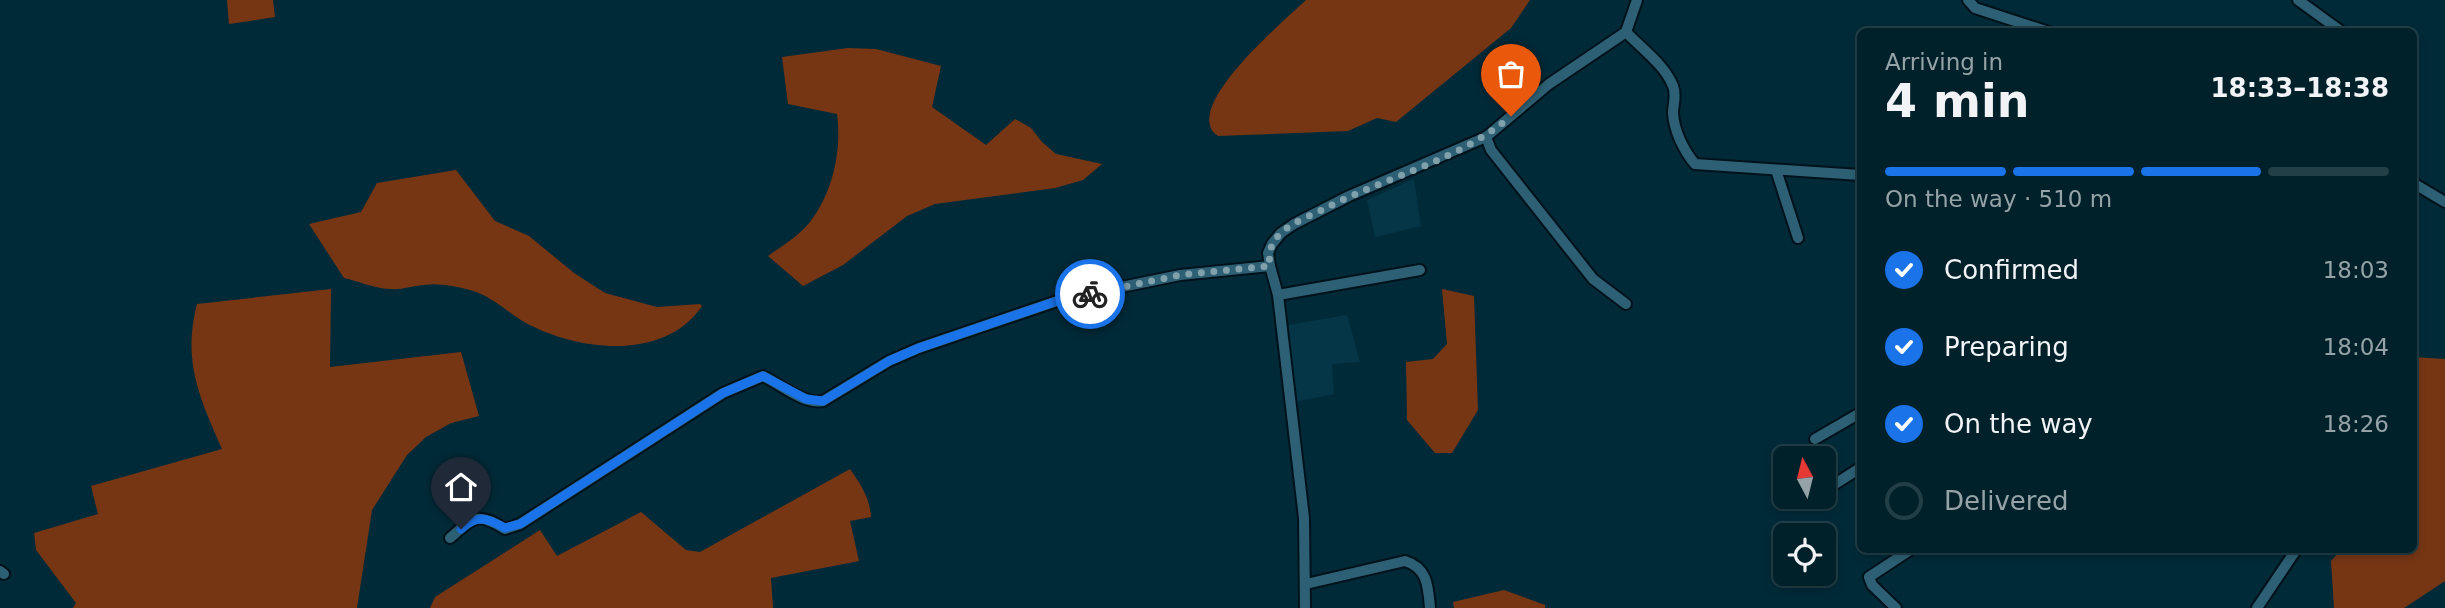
<!DOCTYPE html>
<meta charset="utf-8">
<style>
:root{--surface:#00202a;--page:#0e2d36;--text:#f1f3f6;--muted:#95a3a8;--line:#223e47;--accent:#1a73e8}
body{margin:0;font-family:"DejaVu Sans",sans-serif;background:var(--page);color:var(--text);height:100vh;display:flex;flex-direction:column;font-size:26px;white-space:nowrap}
*{box-sizing:border-box;margin:0}
p{font-size:23px;color:var(--muted)}
.icon{flex:none;width:38px;height:38px;fill:none;stroke:currentColor;stroke-width:2;stroke-linecap:round;stroke-linejoin:round}
.map{position:relative;flex:1;overflow:hidden}
.sheet{position:absolute;left:1857px;top:28px;width:560px;height:525px;display:flex;flex-direction:column;background:var(--surface);border-radius:10px;box-shadow:0 4px 10px #0003,0 0 0 2px var(--line)}
.sheet>*{flex:none}
.needle{width:46px;rotate:353deg}
.fabs{position:absolute;left:1773px;top:446px;display:grid;gap:14px}
.fabs a{display:grid;place-items:center;width:63px;height:63px;border-radius:10px;background:var(--surface);box-shadow:0 4px 10px #0003,0 0 0 2px var(--line);font-size:35px}
.pin{position:absolute;display:grid;place-items:center;width:60px;height:60px;color:#fff;margin:-72px -30px;border-radius:50% 50% 50% 0;rotate:-45deg;box-shadow:0 0 7px #0007}
.pin .icon{rotate:45deg}
.courier{position:absolute;display:grid;place-items:center;width:70px;height:70px;margin:-35px;border:5px solid #1a73e8;border-radius:50%;background:#fff;color:#222;box-shadow:0 2px 9px #0007}
.headline em{font-style:normal;font-weight:800}
.headline div{display:flex;flex-direction:column-reverse}
.headline{display:flex;align-items:center;justify-content:space-between;height:119px;padding:0 28px}
h1{font-size:46px;font-weight:800;line-height:52px}
.bar{display:grid;grid-template-columns:repeat(4,1fr);gap:10px 7px;align-content:center;height:84px;padding:0 28px}
.bar i{height:9px;border-radius:5px;background:var(--line)}
.bar .current{background:var(--accent)}
.bar p{grid-column:span 4}
ol{padding:0 28px;list-style:none}
li{display:flex;align-items:center;gap:21px;height:77px}
li p{margin-inline-start:auto}
li .icon{padding:7px;border-radius:50%;background:var(--accent);color:#fff;stroke-width:4}
li:last-child{color:var(--muted)}
li i{width:38px;height:38px;border:4px solid var(--line);border-radius:50%}
.map>svg:first-child{display:block}
</style>
<div class="map">
<svg width="2445" height="608" viewBox="0 0 2445 608">
<rect width="100%" height="100%" fill="#002a38"/>
<g fill="#043647">
<path d="M1414,179L1421,226L1375,237L1367,200Z"/>
<path d="M1347,315L1360,362L1332,364L1334,394L1295,402L1288,325Z"/>
</g>
<g fill="#763614">
<path d="M227,0H273L275,17L229,24Z"/>
<path d="M1306,0H1530L1511,28L1396,122L1377,118L1348,131L1218,136C1216,134 1212,132 1211,128C1196,95 1284,21 1306,0Z"/>
<path d="M848,48L876,49L941,66L932,107L986,145L1015,119L1031,128L1042,142L1056,154L1102,164L1083,180L1055,188L935,204L907,216L843,265L803,286L768,256C782,246 799,236 810,222C833,192 842,150 837,114L788,104L782,57Z"/>
<path d="M456,170L495,221L529,236L574,273L605,293L657,307L700,304L702,306C664,362 578,351 526,323C507,312 492,296 470,290C455,286 439,283 423,285C412,286 401,290 391,289C376,289 358,281 344,278L309,224L361,212L377,183Z"/>
<path d="M331,289L330,367L461,352L479,416L451,423L426,437L407,455L372,510L357,608H73L76,603L36,550L34,533L98,514L91,486L222,449C200,399 182,361 197,304Z"/>
<path d="M1442,289L1474,296L1478,410L1452,453H1435L1407,420L1406,362L1433,359L1447,344Z"/>
<path d="M2413,357L2445,359V581L2404,608H2334L2331,561L2341,550H2413Z"/>
<path d="M850,469C861,485 870,498 871,517L850,521L859,561L771,578L773,608H430L435,597L540,530L557,556L641,512L686,550L700,552Z"/>
<path d="M1504,590L1545,605V608H1454L1453,602Z"/>
</g>
<g fill="none" stroke-linecap="round" stroke-linejoin="round">
<g stroke="#00121b" stroke-width="14">
<g id="street">
<path d="M1968,0L1975,8L2049,32"/>
<path d="M2298,0L2342,32"/>
<path d="M1626,32C1641,48 1665,65 1673,86C1677,95 1673,104 1673,113C1674,131 1684,151 1695,164L1860,175"/>
<path d="M1486,137L1491,150L1593,279L1626,304"/>
<path d="M1776,170L1798,238"/>
<path d="M2413,183L2445,202"/>
<path d="M1270,266L1278,295L1304,518L1305,608"/>
<path d="M1278,295L1420,270"/>
<path d="M1815,439L1860,413"/>
<path d="M1835,484L1860,468"/>
<path d="M450,538C473,518 477,511 505,529L520,524L723,393L763,376C780,384 804,405 823,401L889,361L919,348L1063,299L1180,275L1270,266L1268,253L1272,244L1281,233L1294,224L1349,196L1486,137L1549,84L1626,32L1637,0"/>
<path d="M0,571L4,574"/>
<path d="M1306,584L1405,561C1428,568 1428,587 1430,608"/>
<path d="M1896,608L1872,585L1869,577L1910,550"/>
<path d="M2257,608L2296,550"/>
</g>
</g>
<use href="#street" stroke="#2d6074" stroke-width="10"/>
</g>
<g fill="none" stroke-linecap="round" stroke-linejoin="round">
<path stroke="#80a0ac" stroke-width="7" stroke-dasharray="0 12.6" d="M1090,294L1180,275L1270,266C1268,252 1271,242 1282,232C1293,222 1310,216 1324,209C1385,177 1459,161 1511,116"/>
<path stroke="#1a73e8" stroke-width="9" d="M461,529C477,514 487,518 505,528L520,524L723,393L763,376L806,399L823,401L889,361L919,348L1063,299L1090,294"/>
</g>
</svg>
<div class="fabs">
<a><svg class="needle" viewBox="-14 -14 28 28"><path d="M0-13l5 13h-10z" fill="#e53935"/><path d="M0 13l5-13h-10z" fill="#95a3a8"/></svg></a>
<a><svg class="icon" aria-label="locate" viewBox="0 0 24 24"><circle cx="12" cy="12" r="6"/><path d="M12 2v4M12 18v4M2 12h4M18 12h4"/></svg></a>
</div>
<div class="pin" style="left:1511px;top:116px;background:#ea580c"><svg class="icon" aria-label="bag" viewBox="0 0 24 24"><path d="M5 8h14l-1 12H6zM9 8a3 3 0 0 1 6 0"/></svg></div>
<div class="pin" style="left:461px;top:529px;background:#1f2937"><svg class="icon" aria-label="home" viewBox="0 0 24 24"><path d="M3 11l9-7 9 7M6 9v11h12V9"/></svg></div>
<div class="courier" style="left:1090px;top:294px"><svg class="icon" aria-label="bike" viewBox="0 0 24 24"><circle cx="6" cy="16" r="4"/><circle cx="18" cy="16" r="4"/><path d="M6 16l4-8h5l3 8M10 8l3 8H6M13 5h3"/></svg></div>
<section class="sheet">
<div class="headline"><div><h1>4 min</h1><p>Arriving in</p></div><em>18:33–18:38</em></div>
<div class="bar"><i class="current"></i><i class="current"></i><i class="current"></i><i></i><p>On the way · 510 m</p></div>
<ol>
<li><svg class="icon" aria-label="check" viewBox="0 0 24 24"><path d="M5 12l5 5 9-10"/></svg>Confirmed<p>18:03</p></li>
<li><svg class="icon" aria-label="check" viewBox="0 0 24 24"><path d="M5 12l5 5 9-10"/></svg>Preparing<p>18:04</p></li>
<li><svg class="icon" aria-label="check" viewBox="0 0 24 24"><path d="M5 12l5 5 9-10"/></svg>On the way<p>18:26</p></li>
<li><i></i>Delivered</li>
</ol>
</section>
</div>
